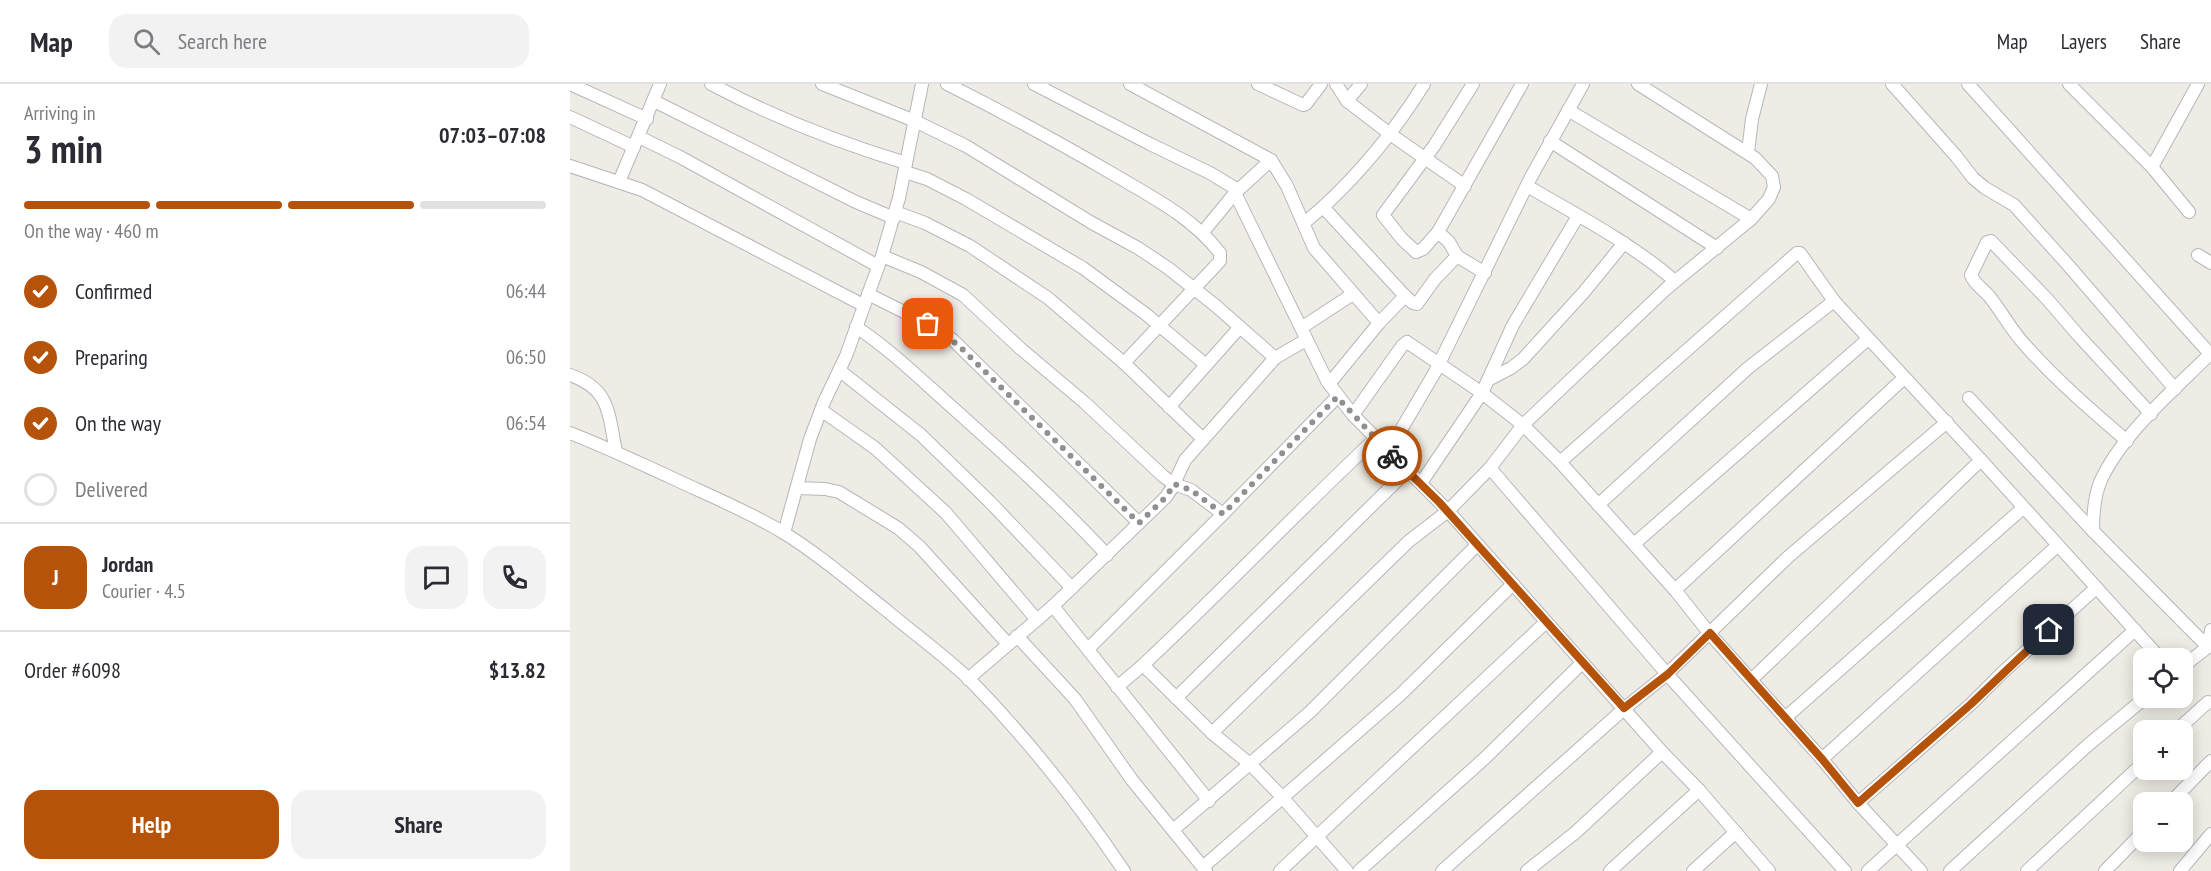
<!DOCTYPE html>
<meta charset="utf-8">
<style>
:root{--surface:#fff;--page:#f2f2f3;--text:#2b2b33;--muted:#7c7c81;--line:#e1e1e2;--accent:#b45309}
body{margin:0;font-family:"PT Sans Narrow",sans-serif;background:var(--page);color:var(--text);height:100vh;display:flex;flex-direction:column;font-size:22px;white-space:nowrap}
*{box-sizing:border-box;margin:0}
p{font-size:20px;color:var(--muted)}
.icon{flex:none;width:33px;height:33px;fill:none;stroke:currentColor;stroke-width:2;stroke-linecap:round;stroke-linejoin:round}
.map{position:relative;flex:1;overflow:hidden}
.side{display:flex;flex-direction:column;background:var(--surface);width:570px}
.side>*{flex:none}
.fabs{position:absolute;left:1563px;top:564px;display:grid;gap:12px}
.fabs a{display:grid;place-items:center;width:60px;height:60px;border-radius:12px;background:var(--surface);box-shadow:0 3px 15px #0003;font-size:30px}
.pin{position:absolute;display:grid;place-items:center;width:51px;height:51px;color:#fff;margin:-26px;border-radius:12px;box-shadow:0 3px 9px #0006}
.courier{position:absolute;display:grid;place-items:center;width:60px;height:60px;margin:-30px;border:4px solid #b45309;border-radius:50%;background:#fff;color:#222;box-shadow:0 2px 8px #0007}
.head em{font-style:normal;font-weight:700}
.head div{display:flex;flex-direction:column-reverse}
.head{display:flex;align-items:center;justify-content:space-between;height:102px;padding:0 24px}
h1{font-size:39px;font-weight:700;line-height:45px}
.bar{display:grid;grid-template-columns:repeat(4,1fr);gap:9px 6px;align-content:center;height:72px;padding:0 24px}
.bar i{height:8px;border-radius:4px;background:var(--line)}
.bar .current{background:var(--accent)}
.bar p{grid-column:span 4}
.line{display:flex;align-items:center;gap:15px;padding:0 24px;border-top:2px solid var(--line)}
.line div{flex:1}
.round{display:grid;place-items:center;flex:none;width:63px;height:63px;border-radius:18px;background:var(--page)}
ol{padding:0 24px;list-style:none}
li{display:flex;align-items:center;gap:18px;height:66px}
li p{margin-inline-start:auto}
li .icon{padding:6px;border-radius:50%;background:var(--accent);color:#fff;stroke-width:4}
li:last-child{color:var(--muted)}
li i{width:33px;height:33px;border:3px solid var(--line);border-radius:50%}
.primary-button{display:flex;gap:12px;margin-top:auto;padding:12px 24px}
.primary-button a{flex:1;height:69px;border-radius:18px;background:var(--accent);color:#fff;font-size:24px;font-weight:700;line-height:69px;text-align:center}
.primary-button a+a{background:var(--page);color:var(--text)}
header{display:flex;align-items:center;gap:36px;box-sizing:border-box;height:84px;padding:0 30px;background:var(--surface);border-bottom:2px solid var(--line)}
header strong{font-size:28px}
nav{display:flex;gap:33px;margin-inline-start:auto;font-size:21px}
.search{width:420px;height:54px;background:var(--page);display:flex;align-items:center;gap:15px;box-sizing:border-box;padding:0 21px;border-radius:18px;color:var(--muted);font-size:22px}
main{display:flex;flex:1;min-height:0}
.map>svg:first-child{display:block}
</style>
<header>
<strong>Map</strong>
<div class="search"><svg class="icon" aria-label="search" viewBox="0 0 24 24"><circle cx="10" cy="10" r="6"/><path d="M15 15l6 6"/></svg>Search here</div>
<nav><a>Map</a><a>Layers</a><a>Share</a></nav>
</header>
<main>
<section class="side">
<div class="head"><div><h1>3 min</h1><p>Arriving in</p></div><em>07:03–07:08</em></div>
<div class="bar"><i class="current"></i><i class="current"></i><i class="current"></i><i></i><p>On the way · 460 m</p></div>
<ol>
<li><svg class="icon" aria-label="check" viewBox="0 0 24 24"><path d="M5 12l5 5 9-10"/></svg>Confirmed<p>06:44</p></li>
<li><svg class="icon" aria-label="check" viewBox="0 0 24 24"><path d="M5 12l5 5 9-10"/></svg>Preparing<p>06:50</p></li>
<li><svg class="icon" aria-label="check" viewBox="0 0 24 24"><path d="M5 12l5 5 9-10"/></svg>On the way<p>06:54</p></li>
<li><i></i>Delivered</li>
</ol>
<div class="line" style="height:108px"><b class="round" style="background:var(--accent);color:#fff">J</b><div><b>Jordan</b><p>Courier · 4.5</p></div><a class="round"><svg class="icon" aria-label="chat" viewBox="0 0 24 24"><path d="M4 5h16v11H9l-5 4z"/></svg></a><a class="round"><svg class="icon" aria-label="phone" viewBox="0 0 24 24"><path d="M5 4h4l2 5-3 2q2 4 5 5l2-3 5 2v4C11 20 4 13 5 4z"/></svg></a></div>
<div class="line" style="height:78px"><div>Order #6098</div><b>$13.82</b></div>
<div class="primary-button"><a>Help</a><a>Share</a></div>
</section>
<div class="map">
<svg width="1641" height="787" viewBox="0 0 1641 787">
<rect width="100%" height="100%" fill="#eeece4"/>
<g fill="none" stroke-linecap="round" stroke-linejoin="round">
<g stroke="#b4b7bb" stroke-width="14">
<g id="minor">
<path d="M0,0L77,35"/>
<path d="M141,0C203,33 270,59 336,79"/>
<path d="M252,0L345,37L396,62L522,139L568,164L598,184L646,222L705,274"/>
<path d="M377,0C433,28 488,58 543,90C582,113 622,133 650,169V177L554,279"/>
<path d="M464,0L580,60L640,89L668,106"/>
<path d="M560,0L701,76L717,102L744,164L809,239"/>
<path d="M688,0L733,21L736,20L751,0"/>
<path d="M766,0L777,17"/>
<path d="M791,0L777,17L820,50L895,102"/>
<path d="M1322,0L1386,72L1403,94L1415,104L1444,121L1498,181L1605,305"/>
<path d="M1398,0L1641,271"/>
<path d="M1499,0L1582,83L1619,128"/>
<path d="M84,17L286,118L324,134"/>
<path d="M998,26L1181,135"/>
<path d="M0,33L64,63"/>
<path d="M69,53L110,73L308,182"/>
<path d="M980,57L1147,164"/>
<path d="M1178,68L1182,35L1191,0"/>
<path d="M0,82L72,106L293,221"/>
<path d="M1582,83L1628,0"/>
<path d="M335,88L357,95L396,115L513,184L577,231L636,281"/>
<path d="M49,98L90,0"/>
<path d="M957,102C1007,131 1061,159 1105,197"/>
<path d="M665,109L757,297L783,331L878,427L1092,668L1129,706L1199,787"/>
<path d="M325,128L355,139L400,162L478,214L554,279L633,355"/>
<path d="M734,139L753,123"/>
<path d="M633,148L665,109L701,76"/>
<path d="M868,148L853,165L846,168L832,155L813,131L864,62L903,0"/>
<path d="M1628,171L1641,179"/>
<path d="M312,172L351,188L393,211L451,265L514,318L593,392L604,400L621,406L653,430"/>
<path d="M887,172L879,158L868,148L952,0"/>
<path d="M298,210L358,240L383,256L569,439"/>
<path d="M835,212L753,123C792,87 826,45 854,0"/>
<path d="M286,243C318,264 345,290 374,316C430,366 486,416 537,471"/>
<path d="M731,244L783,210"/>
<path d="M269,286L351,351L419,417L502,504"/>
<path d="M0,291C41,305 38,330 46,367"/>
<path d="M918,296L941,284L953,275L1014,208L1054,159"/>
<path d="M759,300L809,239L835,212L843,219L847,220L865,195L887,172L915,189"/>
<path d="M1399,314L1523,447L1638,563"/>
<path d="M599,323L670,243"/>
<path d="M251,326L305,364L376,429L467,536"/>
<path d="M783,331L832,262L837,258L912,309L953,341L990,378L1105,506L1140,550L1252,675L1288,719L1351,787"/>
<path d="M0,349C34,362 67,378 100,393C138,411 178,427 214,449C250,471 283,500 316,526C343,549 374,571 400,596C458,655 508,719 554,787"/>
<path d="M1557,357C1522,327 1486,296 1455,261C1441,246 1432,228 1419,212C1413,205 1404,200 1401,191L1417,158L1421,157L1478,216L1508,251L1581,330"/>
<path d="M818,368L865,288L961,93L1013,0"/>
<path d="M990,378L1227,169H1230L1264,217L1411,376L1590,574"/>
<path d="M920,384L1097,590L1275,787"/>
<path d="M851,399L912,309L943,241L1008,132"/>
<path d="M227,404L255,405L269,408L328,444L349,462L438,560"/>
<path d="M1028,421L1178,284L1264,217"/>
<path d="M1523,447C1523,430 1524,412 1531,396C1553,349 1603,307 1640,270"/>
<path d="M214,449L240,355L254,318L276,272L312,172L329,114L352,0"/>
<path d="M1064,460L1298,255"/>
<path d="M1105,506L1334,294"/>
<path d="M483,522L639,717"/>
<path d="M447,552L505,615L562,696L636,787"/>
<path d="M518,565L653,430L767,313"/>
<path d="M1612,583L1638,563L1641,546"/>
<path d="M398,595L483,522L596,413L602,404L615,376L705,274L736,256"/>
<path d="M1181,596L1411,376"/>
<path d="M547,603L573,581"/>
<path d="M606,614L837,387"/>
<path d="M1215,634L1453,424"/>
<path d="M1607,646L1638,618"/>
<path d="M642,649L839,457L878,427L920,384L953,341L1097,204L1181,135L1199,115L1204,103L1202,92L1185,74L1068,0"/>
<path d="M1252,675L1487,462"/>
<path d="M1601,718L1641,677"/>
<path d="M1288,719L1401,620L1432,589L1526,504"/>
<path d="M603,746L740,628L907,461"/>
<path d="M633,783L830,611L943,500"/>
<path d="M710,787L976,538"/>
<path d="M777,787L712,713L681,681L642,649L573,581C652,507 726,429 805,355"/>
<path d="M789,787L915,674L1012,579"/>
<path d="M872,787L1055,624L1097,590L1218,473L1377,338"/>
<path d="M957,787L1006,748L1092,668"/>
<path d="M1040,787L1129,706"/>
<path d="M1123,787L1166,748"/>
<path d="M1298,787L1565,546"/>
<path d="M1380,787L1518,661L1575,614"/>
<path d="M1457,787L1574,678"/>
<path d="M1535,787L1574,747"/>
<path d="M1610,787L1641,750"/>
</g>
</g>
<use href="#minor" stroke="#fff" stroke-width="12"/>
</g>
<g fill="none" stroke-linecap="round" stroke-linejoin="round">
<path stroke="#8f9191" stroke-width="6" stroke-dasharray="0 10.8" d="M358,240L388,261L569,439L596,413L604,400L621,406L653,430L767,313L822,372"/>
<path stroke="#b45309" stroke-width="8" d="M822,372L869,418L1054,624L1098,590L1140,549L1252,675L1288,719L1401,620L1479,546"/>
</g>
</svg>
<div class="fabs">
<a><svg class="icon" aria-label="locate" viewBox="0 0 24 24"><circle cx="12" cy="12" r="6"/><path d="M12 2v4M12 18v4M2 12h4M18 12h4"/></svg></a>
<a>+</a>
<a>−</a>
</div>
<div class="pin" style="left:358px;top:240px;background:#ea580c"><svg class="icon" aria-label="bag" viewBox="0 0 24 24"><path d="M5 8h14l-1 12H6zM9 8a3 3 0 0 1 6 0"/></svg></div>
<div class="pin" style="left:1479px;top:546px;background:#1f2937"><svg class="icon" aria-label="home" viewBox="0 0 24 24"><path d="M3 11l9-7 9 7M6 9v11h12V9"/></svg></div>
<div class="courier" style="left:822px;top:372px"><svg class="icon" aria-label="bike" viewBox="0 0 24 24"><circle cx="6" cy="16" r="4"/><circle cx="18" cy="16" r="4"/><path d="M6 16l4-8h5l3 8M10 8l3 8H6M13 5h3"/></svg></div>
</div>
</main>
